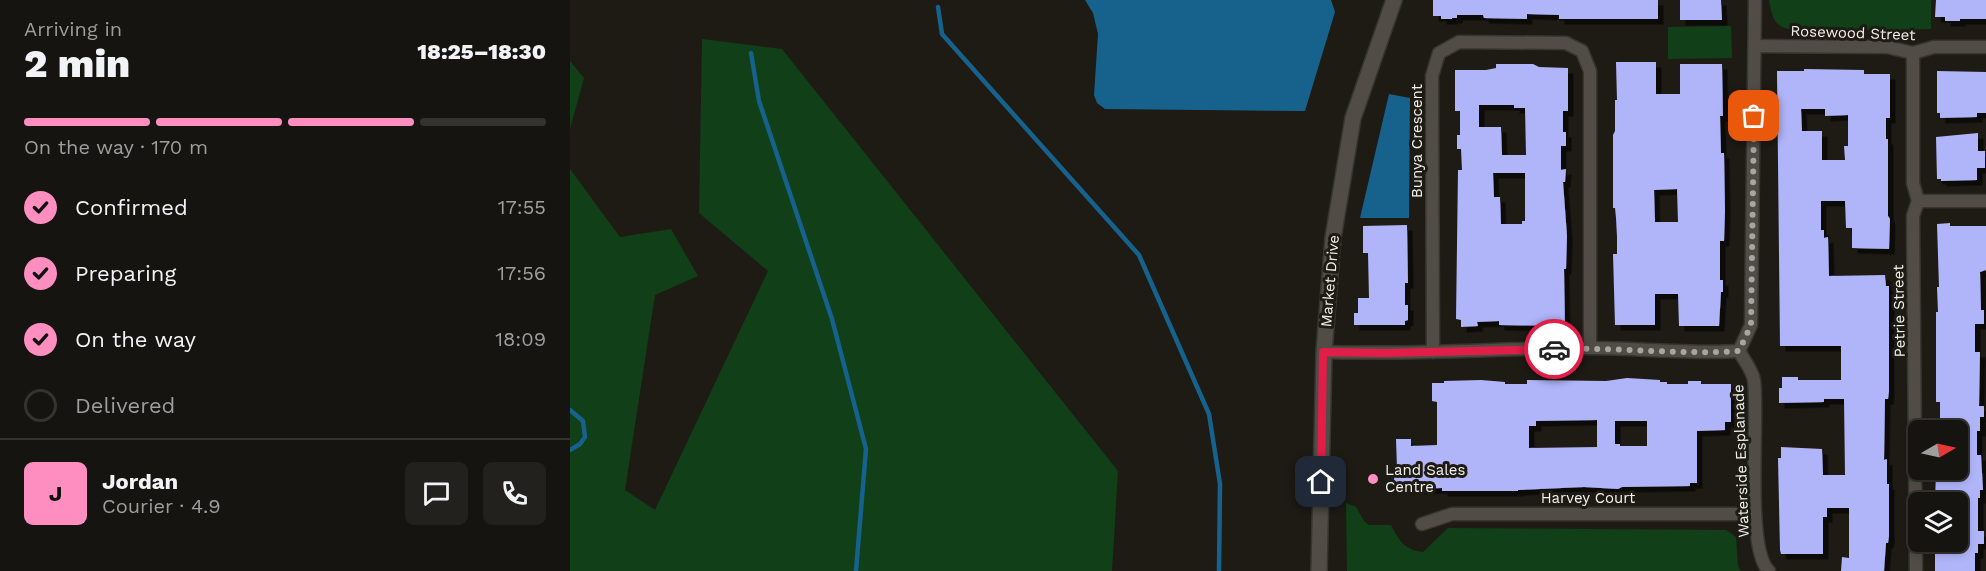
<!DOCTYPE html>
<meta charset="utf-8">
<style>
:root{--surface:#161410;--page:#23211e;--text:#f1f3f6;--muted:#9e9e9f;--line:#353330;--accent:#fd8ebf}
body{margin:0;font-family:"Work Sans",sans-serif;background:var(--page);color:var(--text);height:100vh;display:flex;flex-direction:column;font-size:22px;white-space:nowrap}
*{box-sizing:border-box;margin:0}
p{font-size:20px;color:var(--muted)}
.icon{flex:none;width:33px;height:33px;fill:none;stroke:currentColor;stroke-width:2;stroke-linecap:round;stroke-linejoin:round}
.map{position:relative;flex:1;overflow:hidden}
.sheet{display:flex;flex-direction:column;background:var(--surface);width:570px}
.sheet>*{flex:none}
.needle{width:39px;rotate:81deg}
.buttons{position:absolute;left:1338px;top:420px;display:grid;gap:12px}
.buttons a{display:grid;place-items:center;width:60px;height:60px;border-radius:9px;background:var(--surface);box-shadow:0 3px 9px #0003,0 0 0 2px var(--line);font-size:30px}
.pin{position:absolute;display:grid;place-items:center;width:51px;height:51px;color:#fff;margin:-26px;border-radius:12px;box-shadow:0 3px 9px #0006}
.courier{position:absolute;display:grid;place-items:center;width:60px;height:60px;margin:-30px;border:4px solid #e11d48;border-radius:50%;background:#fff;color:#222;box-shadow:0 2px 8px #0007}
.head em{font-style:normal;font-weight:800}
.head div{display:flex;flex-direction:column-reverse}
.head{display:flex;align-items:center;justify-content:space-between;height:102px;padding:0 24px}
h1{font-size:39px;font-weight:800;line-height:45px}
.bar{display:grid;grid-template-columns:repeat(4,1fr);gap:9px 6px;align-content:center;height:72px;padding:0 24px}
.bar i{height:8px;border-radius:4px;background:var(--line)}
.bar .current{background:var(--accent)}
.bar p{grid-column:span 4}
.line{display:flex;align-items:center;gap:15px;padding:0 24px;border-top:2px solid var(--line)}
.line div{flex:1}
.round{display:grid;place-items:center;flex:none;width:63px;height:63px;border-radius:9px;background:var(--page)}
ol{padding:0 24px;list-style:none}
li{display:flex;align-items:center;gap:18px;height:66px}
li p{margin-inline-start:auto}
li .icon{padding:6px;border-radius:50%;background:var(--accent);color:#111;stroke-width:4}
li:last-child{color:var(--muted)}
li i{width:33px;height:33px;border:3px solid var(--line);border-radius:50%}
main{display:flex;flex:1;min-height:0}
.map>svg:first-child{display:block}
</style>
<main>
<section class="sheet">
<div class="head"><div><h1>2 min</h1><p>Arriving in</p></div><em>18:25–18:30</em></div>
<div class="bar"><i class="current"></i><i class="current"></i><i class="current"></i><i></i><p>On the way · 170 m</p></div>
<ol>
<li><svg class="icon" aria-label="check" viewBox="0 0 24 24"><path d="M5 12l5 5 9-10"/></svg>Confirmed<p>17:55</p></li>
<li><svg class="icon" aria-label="check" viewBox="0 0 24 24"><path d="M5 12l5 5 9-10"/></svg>Preparing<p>17:56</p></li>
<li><svg class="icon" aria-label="check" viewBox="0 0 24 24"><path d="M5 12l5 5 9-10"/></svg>On the way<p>18:09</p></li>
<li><i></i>Delivered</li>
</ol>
<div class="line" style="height:108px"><b class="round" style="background:var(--accent);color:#111">J</b><div><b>Jordan</b><p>Courier · 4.9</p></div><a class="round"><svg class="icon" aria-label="chat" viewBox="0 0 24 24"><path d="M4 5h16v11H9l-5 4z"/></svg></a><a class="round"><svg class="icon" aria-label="phone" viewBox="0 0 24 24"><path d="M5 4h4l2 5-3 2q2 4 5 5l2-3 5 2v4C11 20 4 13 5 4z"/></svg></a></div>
</section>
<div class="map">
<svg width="1416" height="571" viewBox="0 0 1416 571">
<defs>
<filter id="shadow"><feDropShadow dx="5.5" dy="5.5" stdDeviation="0" flood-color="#0009"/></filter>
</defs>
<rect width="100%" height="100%" fill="#1e1b15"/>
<g fill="#113f18">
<path d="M1199,0H1361V29L1232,31C1207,29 1203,24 1199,0Z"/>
<path d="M1161,26L1162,58L1098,59V27Z"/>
<path d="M132,39L212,49L548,471L542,571H0V169L50,237L101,229L128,276L85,295L55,490L85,510L198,271L129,213Z"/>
<path d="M0,61L14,78L0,129Z"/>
<path d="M776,503L786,507L794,521L799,525H821C829,541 835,550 853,552L878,528L1156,530L1166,537L1168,566L1171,571H777Z"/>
</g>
<g fill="#16628d">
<path d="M515,0H761L765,12L735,111L535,109L527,103L524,95L528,34L523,13Z"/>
<path d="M819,94L840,98L839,218H790Z"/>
</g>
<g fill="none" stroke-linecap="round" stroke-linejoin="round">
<g stroke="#16628d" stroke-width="4.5">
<path d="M368,7L372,34L569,255L639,414L650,484L649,571"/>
<path d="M181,53L189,101L262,319L296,449L286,571"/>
<path d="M0,410L13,421L15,437L10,444L0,450"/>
</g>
</g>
<g fill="#b0b5fa" fill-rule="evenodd" filter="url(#shadow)">
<path d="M863,0H1088V19H989V15L957,14V19L914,18L913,15H887V18H882V19H871V16H863Z"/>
<path d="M1110,0H1151L1152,20H1110Z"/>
<path d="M1366,0H1416V19H1390V21H1375V17H1365Z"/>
<path d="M1046,62H1086V94H1110V64H1152L1153,116H1150L1151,153H1154L1155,211L1154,241H1150V280H1153V292H1151L1149,326H1109L1108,294H1085V325H1045L1043,254H1047V237L1046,218L1045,208H1043V135L1045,131V100H1047ZM1107,189L1108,222H1085L1084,190Z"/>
<path d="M926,64H963L969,67L998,68V111H993V132H996V146H991V170L996,169L995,182H993L997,236L996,269H994L995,326L929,325V321L907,322L908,326L891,327V320L886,319L888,170H892L891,149H887V135H890V111H885V70H916L926,68ZM909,105H944V108H955L956,155H932L931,127H909ZM923,173H955V221H952V224H931L930,197H924Z"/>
<path d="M1234,69L1294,70V74H1320V118H1316V139H1318V216L1320,219L1319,249L1282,248V228H1276L1275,201H1251V230H1254V238L1258,237L1259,276L1315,275L1316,286H1319V391L1318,399H1315L1314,460L1317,459V484H1319V536L1318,543H1316L1314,571H1271L1272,557L1279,558V508H1257V517H1253V554H1211L1210,550L1208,458H1211V447L1252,449L1253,475H1275L1274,399H1254V402L1209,403V388H1212V377H1228V380H1271V346H1210L1207,71H1234ZM1231,109H1255V116L1278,115V146H1274L1275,160H1252V131H1232Z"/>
<path d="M1367,71L1416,72V113H1407V117L1370,118V113H1367Z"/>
<path d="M1408,133V151H1415V168H1407V180L1371,181V179H1367L1366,137Z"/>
<path d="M1380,223V226H1416V270L1410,272L1411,310H1414V324H1405V352H1410L1409,406H1414V417H1410V431H1407V455H1411L1413,490H1410V498H1408V531H1414V544H1408V553H1405V571H1365V542H1388V502H1365L1366,470H1388V430H1372V420H1370V402H1366V312H1368L1367,287H1369L1367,224Z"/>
<path d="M837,225L838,283H835V305H838V320L835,321V325H784V313H788V298H799L798,253H793V226Z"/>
<path d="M1057,378L1090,380V382H1097V384H1118V381H1131V384H1161V422H1155V430L1127,431V483H1120V486L1052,487L1048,489L1014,487L948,490V491H872V488L836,489V485H824V469H827L826,439H841V446L867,445V402L862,401V383H874V381L911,380L935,382V384H957V380L1036,381ZM1027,420V447L959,448V426H966V421ZM1045,421H1077V446H1050V444H1045Z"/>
</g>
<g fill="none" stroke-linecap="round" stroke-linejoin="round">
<g stroke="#373532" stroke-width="15">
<g id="minor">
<path d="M1185,46L1317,47L1343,53L1364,47H1416"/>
<path d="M1343,53V183L1348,201L1343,216L1346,571"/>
<path d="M1348,201H1416"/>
<path d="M1169,351C1174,360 1182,370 1184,380C1189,418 1175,549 1199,571"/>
<path d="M754,352C842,355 930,348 1019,348C1069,348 1119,354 1169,351L1181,325L1185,0"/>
<path d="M863,352L862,76L869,53L889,42L996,43L1012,51L1020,71V348"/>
<path d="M852,524L882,514H1185"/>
</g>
</g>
<g stroke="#373532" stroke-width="18">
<path id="tertiary" d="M749,571L754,352L763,238L783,118L824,0"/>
</g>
<use href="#minor" stroke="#514d46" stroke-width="12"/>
<use href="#tertiary" stroke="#514d46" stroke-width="15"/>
</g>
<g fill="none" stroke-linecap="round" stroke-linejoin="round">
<path stroke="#a8a6a1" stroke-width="6" stroke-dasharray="0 10.8" d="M984,349C1046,347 1108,355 1169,351L1181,325L1184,116"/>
<path stroke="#e11d48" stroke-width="8" d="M751,482L753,352L814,353L984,349"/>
</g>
<circle fill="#fd8ebf" stroke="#1e1b15" stroke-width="2" cx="803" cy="479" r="6"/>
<g text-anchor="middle" stroke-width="6" stroke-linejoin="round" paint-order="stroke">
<g font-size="15" fill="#f3f1ed" stroke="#1e1b15">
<text transform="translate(1283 33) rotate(2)" y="5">Rosewood Street</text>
<text transform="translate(847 141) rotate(-90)" y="5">Bunya Crescent</text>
<text transform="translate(760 281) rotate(-85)" y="5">Market Drive</text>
<text transform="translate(1329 311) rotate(-91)" y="5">Petrie Street</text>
<text transform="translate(1171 461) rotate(-92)" y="5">Waterside Esplanade</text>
<text x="1018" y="503">Harvey Court</text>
</g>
<g font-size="15" fill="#f3f1ed" stroke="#1e1b15" text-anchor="start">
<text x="815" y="475">Land Sales<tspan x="815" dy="17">Centre</tspan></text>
</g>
</g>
</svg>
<div class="buttons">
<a><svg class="needle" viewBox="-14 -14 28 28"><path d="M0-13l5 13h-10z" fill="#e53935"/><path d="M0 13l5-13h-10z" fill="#9e9e9f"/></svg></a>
<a><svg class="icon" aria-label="layers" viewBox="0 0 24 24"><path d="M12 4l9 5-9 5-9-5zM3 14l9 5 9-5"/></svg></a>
</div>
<div class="pin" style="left:1184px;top:116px;background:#ea580c"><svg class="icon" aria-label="bag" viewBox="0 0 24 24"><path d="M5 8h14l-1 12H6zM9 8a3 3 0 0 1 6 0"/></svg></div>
<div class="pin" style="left:751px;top:482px;background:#1f2937"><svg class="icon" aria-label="home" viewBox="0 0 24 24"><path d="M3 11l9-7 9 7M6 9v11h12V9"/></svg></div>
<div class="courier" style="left:984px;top:349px"><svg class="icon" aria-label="car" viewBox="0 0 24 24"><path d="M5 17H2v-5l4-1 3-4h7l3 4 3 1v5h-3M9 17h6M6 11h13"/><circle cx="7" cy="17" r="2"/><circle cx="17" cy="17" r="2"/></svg></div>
</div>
</main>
